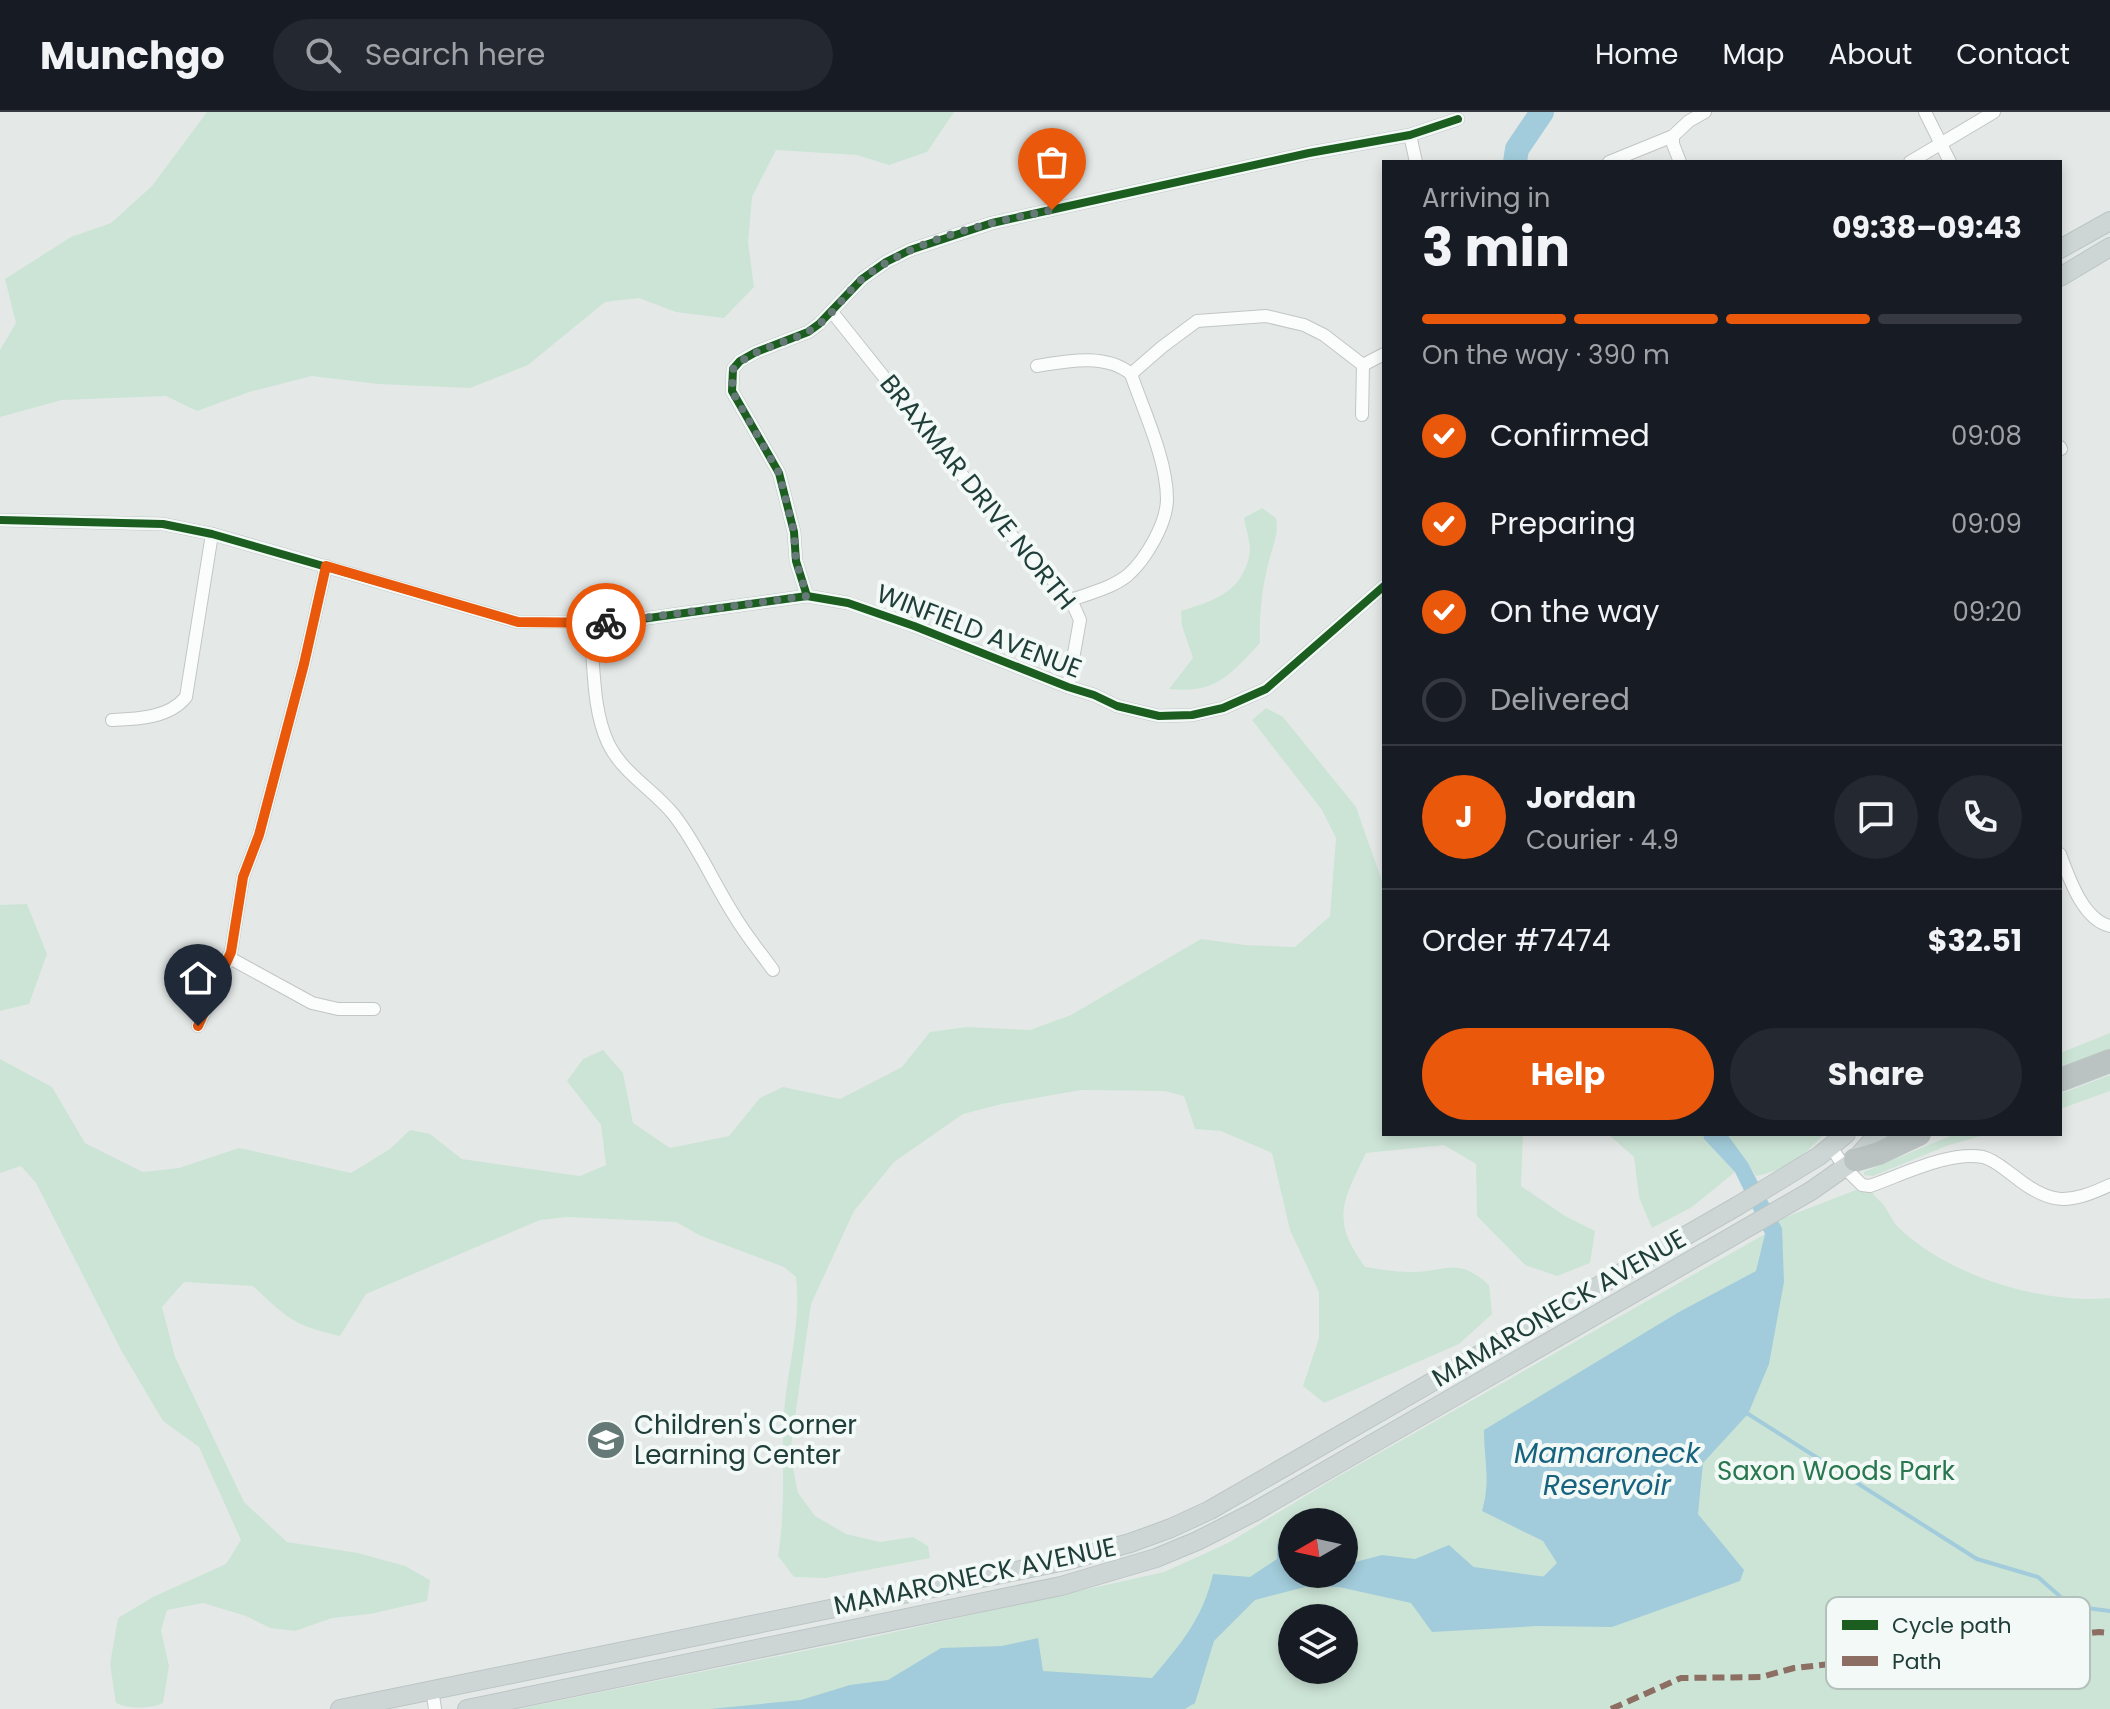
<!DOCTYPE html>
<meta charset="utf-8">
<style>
:root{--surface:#171b24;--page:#242831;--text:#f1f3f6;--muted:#9ea1a6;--line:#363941;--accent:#ea580c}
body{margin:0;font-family:Poppins,sans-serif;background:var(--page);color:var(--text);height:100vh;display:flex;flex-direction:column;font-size:30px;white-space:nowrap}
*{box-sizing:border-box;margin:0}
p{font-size:26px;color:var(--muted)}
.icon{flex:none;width:44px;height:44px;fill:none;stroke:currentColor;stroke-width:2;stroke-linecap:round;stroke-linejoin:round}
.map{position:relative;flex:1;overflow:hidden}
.details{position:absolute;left:1382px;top:48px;width:680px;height:976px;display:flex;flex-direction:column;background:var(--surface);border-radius:0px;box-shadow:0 4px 12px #0003}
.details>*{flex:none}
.needle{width:52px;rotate:261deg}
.fabs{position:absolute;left:1278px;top:1396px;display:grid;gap:16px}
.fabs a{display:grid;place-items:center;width:80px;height:80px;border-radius:50%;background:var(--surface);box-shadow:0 4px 12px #0003;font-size:40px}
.pin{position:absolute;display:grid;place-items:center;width:68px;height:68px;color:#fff;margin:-82px -34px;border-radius:50% 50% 50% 0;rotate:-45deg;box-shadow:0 0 8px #0007}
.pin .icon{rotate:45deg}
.courier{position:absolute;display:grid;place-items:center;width:80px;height:80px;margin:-40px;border:6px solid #ea580c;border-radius:50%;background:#fff;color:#222;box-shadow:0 2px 10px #0007}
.summary em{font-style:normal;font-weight:700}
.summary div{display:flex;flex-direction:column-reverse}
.summary{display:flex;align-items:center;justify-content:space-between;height:136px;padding:0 40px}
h1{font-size:52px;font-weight:700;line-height:60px}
.bar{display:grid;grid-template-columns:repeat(4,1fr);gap:12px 8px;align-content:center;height:96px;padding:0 40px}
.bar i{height:10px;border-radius:6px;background:var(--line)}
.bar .current{background:var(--accent)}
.bar p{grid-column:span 4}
.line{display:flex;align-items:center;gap:20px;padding:0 40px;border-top:2px solid var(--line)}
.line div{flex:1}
.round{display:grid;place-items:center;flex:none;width:84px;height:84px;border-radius:42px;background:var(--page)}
ol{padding:0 40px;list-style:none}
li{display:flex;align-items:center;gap:24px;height:88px}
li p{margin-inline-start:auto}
li .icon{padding:8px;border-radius:50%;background:var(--accent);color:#fff;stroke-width:4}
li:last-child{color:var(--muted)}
li i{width:44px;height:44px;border:4px solid var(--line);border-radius:50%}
.button{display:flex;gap:16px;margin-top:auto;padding:16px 40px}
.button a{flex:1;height:92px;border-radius:48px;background:var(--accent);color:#fff;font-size:32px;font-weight:700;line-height:92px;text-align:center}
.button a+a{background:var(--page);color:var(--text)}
header{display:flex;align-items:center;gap:48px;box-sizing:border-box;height:112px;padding:0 40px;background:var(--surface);border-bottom:2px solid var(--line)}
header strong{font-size:38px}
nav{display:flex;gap:44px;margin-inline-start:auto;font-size:28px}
.search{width:560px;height:72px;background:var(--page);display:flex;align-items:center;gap:20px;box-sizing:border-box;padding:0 28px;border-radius:44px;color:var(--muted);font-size:30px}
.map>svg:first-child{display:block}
</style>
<header>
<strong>Munchgo</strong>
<div class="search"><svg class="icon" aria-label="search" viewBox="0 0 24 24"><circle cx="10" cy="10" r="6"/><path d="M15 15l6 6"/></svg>Search here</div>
<nav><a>Home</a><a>Map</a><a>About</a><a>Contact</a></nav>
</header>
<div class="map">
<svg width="2110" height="1597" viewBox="0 0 2110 1597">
<rect width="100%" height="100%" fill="#e4e9e8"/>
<g fill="#cce4d6" fill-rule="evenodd">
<path d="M207,0H954L927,40L889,53L857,43L776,38L752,85L748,130L754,175L724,206L676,200L639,186L605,190L528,253L470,276L378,272L312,264L249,280L197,299L166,284L62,288L0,305V238L16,211L5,167L71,125L111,111L152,74Z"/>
<path d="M1262,396L1276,406C1279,422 1273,433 1269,449C1262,475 1259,504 1260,531C1230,563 1216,582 1169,577L1193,546L1182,514L1181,499C1212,489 1240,482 1249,445C1252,434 1246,418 1244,406Z"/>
<path d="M1266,596L1283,605L1356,695L1382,769L1384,1022H1523L1521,1074L1565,1104L1595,1119L1590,1151L1557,1164L1525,1153L1477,1104L1476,1052L1444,1033L1366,1041C1343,1089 1330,1107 1365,1155C1380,1157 1396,1160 1411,1160C1447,1160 1457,1144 1489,1173L1492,1202L1459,1232L1324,1291L1303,1274L1319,1226V1180L1290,1118L1272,1041L1221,1019L1195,1017L1184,984L1165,979L1081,978L1002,992L963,1002L894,1050L854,1099L811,1192L790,1341L798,1381L815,1404L846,1422L880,1430L913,1425L928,1434L930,1446L825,1466L794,1465L778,1444C787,1393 780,1340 785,1289C790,1247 801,1207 796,1165L784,1155L701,1124L676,1110L567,1105L540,1108L366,1182L340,1224C293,1213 287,1206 253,1174L184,1170L162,1195L175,1245L244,1390L287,1430L358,1441L405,1454L430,1468L427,1489L370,1502L332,1506L295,1519L270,1516L246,1504L203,1491L167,1498L161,1518L169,1554L163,1591C151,1597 128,1597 116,1591L110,1552L118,1506L153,1485L226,1452L241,1428L199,1335L163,1309L121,1238L36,1071L21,1054L0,1061V947L52,975L85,1031L143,1060L179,1056L239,1036L351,1061L390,1037L410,1018L430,1022L462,1047L580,1064L606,1053L601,1013L567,969L583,947L603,938L623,961L633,1011L670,1036L729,1024L760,986L783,975L840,987L902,955L930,920L967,915L1030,918L1071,903L1201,827L1245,833L1295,835L1330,804L1336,726L1322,698L1252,608Z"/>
<path d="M27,792L47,842L29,892L0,899V793Z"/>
<path d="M2110,921V939L2060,958V941Z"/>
<path d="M2110,963V979L2060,997V982Z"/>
<path d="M1608,1022H1703L1704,1027L1735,1060L1692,1095L1652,1116L1639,1085L1634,1045Z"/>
<path d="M1727,1022H1824C1804,1044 1786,1058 1756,1064Z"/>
<path d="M1955,1022H1988L1949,1033L1873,1064L1864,1063V1060Z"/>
<path d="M1856,1078L1873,1081C1875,1085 1878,1087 1881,1090C1888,1097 1891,1108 1898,1115C1947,1163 2042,1193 2110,1186V1597H518L877,1524L1164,1460L1228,1431L1337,1365L1765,1122L1764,1125L1782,1115L1778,1108ZM1292,1410H1344V1462H1292ZM1292,1506H1344V1558H1292Z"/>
</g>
<path fill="#a2ccdb" d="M1703,1022H1727L1748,1051L1782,1116L1784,1170L1769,1252L1748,1302L1703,1351L1698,1402L1744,1458L1740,1469L1612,1515L1537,1514L1432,1520L1411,1491L1339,1475H1305L1255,1488L1214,1529L1195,1591L1185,1597H710L801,1588L850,1573L888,1568L941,1536L1002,1534L1038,1526L1043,1559L1152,1566C1181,1532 1203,1506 1213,1462L1250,1465L1277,1447V1431L1292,1438V1462H1344V1453L1382,1443L1415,1447L1449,1433L1497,1476L1533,1475L1557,1451L1543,1429L1482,1399C1491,1369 1484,1349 1484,1318L1679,1200L1756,1159L1765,1122L1735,1060L1704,1027Z"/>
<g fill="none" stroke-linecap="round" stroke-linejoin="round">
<path stroke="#a2ccdb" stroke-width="4" d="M1745,1300L1977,1447L2038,1465L2071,1494L2110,1499"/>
<g stroke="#a2ccdb" stroke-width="24">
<path d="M1515,50L1517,37L1542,0"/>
<path d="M1458,1465L1560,1479"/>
</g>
<g stroke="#c1c6c5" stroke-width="14">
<g id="street">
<path d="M1925,0L1950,50"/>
<path d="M1410,23L1416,50"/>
<path d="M1673,24V32L1680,50"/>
<path d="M1609,50L1673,24L1689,9L1705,0"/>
<path d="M1910,50L1994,0"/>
<path d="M832,200L1003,414L1071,488L1080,508L1068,575"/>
<path d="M1037,254C1067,249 1106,241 1131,262"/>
<path d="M1362,303L1363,253"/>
<path d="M2060,335L2061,337"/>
<path d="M0,408L163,412L212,422L518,510H620L807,484L848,491L914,514L1068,575L1094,583L1117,594L1159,604L1192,603L1223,596L1266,577L1384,474"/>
<path d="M807,484L796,449L794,420L779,361L732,279L733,257L740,249L756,240L808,220L819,212L862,167L886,150L910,138L992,111L1309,41L1410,23L1458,7"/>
<path d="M1071,488C1090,481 1112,476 1128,463C1146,447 1167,411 1167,387C1167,348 1144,300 1131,262L1162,235L1197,209L1266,204L1304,213L1324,223L1363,253L1384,242"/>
<path d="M589,510C595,549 591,594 608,631C623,662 653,677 674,703C698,734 713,770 734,803C745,822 760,840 773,858"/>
<path d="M112,608C138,607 169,606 186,585L212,422"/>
<path d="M2060,742C2069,766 2083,808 2110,814"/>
<path d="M228,845L312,891L338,897H374"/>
<path d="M198,914L231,840L243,765L259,723L304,552L326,454"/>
<path d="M1831,1035L1845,1056L1862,1073L1870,1074C1902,1063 1948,1039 1983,1045C1995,1048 2004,1057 2014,1064C2051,1094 2069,1092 2110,1073"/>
<path d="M432,1577L435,1597"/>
</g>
</g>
<g stroke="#bcc5c4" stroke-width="20">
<g id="primary">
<path d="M2060,137L2110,109"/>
<path d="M2060,165L2110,135"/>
<path d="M340,1597L1065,1449L1130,1431L1171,1416L1210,1398L1739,1093L1819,1044L1846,1022"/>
<path d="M467,1597L1061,1474L1156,1446L1197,1429L1254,1400L1811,1079L1855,1048L1878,1022"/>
</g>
</g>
<g stroke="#bcc5c4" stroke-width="24">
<g id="highway">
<path d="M2060,968L2110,949"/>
<path d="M1855,1048L1879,1041L1919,1022"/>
</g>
</g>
<use href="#street" stroke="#fbfcfc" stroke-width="12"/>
<use href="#primary" stroke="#cdd6d4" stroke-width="18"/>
<use href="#highway" stroke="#bac3c2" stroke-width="22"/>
<path stroke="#8d6e63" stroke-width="6" stroke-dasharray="12 6" stroke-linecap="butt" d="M1611,1597L1681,1566L1761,1565L1794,1556L1831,1552L1848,1547L1868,1535L1897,1529L1925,1527L2017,1550L2052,1541L2065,1529L2081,1522L2099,1520L2110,1521"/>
<g stroke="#f2f9f6" stroke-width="13">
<g id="cycleway">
<path d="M0,408L163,412L212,422L518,510H620L807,484L848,491L914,514L1068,575L1094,583L1117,594L1159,604L1192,603L1223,596L1266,577L1384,474"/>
<path d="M807,484L796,449L794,420L779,361L732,279L733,257L740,249L756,240L808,220L819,212L862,167L886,150L910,138L992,111L1309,41L1410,23L1458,7"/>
<path d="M198,914L231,840L243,765L259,723L304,552L326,454"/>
</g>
</g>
<use href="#cycleway" stroke="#1b5e20" stroke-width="8"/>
</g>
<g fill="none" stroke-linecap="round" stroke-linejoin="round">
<path stroke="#657a76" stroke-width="8" stroke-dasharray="0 14.4" d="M606,511L807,484L796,449L794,420L779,361L732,279L733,257C753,235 784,233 809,219C833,206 845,179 867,163C921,125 988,111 1052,98"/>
<path stroke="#ea580c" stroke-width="10" d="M198,914L231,840L243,765L259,723L304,552L326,454L518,510L606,511"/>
</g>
<defs>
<g id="school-disc" transform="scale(2)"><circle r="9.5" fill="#657a76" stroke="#f2f9f6"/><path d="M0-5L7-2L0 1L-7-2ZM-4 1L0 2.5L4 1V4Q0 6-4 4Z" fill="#fff"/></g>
</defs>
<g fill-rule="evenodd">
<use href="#school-disc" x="606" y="1328"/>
</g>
<g text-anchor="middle" stroke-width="8" stroke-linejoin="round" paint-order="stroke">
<g font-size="26" fill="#203e39" stroke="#f2f9f6">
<text transform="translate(978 380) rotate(51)" y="9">BRAXMAR DRIVE NORTH</text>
<text transform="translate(979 519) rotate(21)" y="9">WINFIELD AVENUE</text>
<text transform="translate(1559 1196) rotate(-30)" y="9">MAMARONECK AVENUE</text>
<text transform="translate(975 1464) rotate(-12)" y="9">MAMARONECK AVENUE</text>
</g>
<g font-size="26" fill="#203e39" stroke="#f2f9f6" text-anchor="start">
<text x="634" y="1322">Children's Corner<tspan x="634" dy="30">Learning Center</tspan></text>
</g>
<g font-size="26" fill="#28774f" stroke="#f2f9f6">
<text x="1836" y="1368">Saxon Woods Park</text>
</g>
<g font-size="28" font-style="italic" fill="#17627e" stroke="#f2f9f6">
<text x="1607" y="1351">Mamaroneck<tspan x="1607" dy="32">Reservoir</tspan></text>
</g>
</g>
<rect x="1826" y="1485" width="264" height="92" rx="12" fill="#f2f9f6" stroke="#b3c1bd" stroke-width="2"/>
<rect x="1842" y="1508" width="36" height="10" fill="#1b5e20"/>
<rect x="1842" y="1544" width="36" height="10" fill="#8d6e63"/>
<g font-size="22" fill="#203e39">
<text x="1892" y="1521">Cycle path</text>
<text x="1892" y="1557">Path</text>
</g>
</svg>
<div class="fabs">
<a><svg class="needle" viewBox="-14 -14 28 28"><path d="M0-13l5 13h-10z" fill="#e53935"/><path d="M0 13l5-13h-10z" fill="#9ea1a6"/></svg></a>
<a><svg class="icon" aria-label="layers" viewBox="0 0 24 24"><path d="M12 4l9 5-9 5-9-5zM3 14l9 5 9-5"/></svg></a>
</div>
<div class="pin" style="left:1052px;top:98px;background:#ea580c"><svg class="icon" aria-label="bag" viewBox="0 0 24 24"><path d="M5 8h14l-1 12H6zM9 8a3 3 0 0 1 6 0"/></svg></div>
<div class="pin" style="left:198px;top:914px;background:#1f2937"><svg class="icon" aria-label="home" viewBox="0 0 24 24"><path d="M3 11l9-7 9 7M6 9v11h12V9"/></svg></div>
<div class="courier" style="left:606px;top:511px"><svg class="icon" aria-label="bike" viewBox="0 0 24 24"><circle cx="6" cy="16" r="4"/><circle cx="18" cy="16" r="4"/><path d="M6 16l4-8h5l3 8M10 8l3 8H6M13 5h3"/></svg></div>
<section class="details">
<div class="summary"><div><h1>3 min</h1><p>Arriving in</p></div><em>09:38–09:43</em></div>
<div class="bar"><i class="current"></i><i class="current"></i><i class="current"></i><i></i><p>On the way · 390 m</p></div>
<ol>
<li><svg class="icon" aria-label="check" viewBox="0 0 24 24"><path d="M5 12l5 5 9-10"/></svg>Confirmed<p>09:08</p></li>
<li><svg class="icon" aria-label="check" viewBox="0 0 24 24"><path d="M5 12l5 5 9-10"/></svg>Preparing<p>09:09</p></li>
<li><svg class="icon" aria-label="check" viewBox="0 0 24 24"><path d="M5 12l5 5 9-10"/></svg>On the way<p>09:20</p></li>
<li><i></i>Delivered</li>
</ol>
<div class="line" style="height:144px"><b class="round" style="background:var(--accent);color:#fff">J</b><div><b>Jordan</b><p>Courier · 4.9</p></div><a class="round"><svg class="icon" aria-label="chat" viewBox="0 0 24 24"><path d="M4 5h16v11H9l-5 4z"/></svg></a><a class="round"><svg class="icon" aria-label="phone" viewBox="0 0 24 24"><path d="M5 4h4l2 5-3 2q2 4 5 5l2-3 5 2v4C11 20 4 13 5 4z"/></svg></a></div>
<div class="line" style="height:104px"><div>Order #7474</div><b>$32.51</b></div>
<div class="button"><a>Help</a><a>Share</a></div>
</section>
</div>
